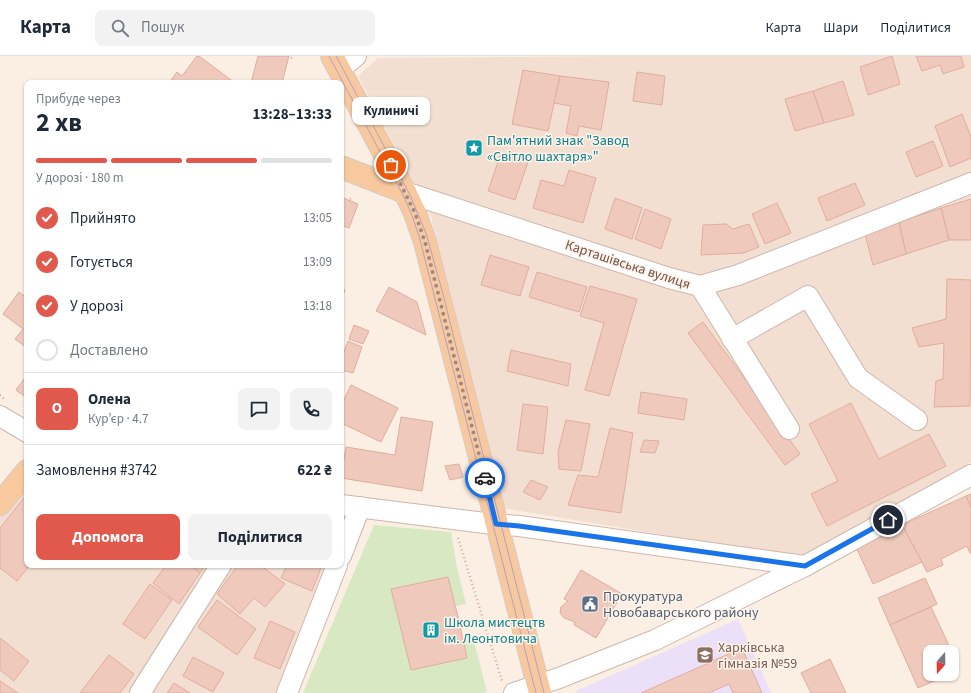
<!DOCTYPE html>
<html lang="uk">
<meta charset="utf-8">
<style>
:root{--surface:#fff;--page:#f2f2f3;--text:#1f2937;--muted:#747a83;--line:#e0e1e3;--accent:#e1584c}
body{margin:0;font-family:"Source Sans 3",sans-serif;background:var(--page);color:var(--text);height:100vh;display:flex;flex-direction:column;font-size:15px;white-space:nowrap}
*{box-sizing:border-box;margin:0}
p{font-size:13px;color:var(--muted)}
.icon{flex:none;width:22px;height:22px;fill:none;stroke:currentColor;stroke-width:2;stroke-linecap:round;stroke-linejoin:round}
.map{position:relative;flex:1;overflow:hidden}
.sheet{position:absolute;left:24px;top:24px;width:320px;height:488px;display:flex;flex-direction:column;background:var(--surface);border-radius:8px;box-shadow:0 1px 3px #0004}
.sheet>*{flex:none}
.needle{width:26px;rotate:200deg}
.tools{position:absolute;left:923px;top:589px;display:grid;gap:8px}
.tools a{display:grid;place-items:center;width:36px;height:36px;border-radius:8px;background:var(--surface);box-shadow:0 1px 3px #0004;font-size:20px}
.pin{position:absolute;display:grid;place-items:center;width:34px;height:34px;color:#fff;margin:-17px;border:2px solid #fff;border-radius:50%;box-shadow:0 1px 4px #0007}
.courier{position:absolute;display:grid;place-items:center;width:40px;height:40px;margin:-20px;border:3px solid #1a73e8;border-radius:50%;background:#fff;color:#222;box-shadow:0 1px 5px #0007}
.bubble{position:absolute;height:28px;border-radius:8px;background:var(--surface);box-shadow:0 1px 3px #0004;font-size:13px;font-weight:700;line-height:28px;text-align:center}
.headline em{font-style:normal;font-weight:700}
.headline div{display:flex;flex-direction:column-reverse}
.headline{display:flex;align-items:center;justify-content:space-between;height:68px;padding:0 12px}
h1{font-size:26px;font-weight:700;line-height:30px}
.bar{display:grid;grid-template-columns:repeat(4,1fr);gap:6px 4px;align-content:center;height:48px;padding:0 12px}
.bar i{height:5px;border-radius:3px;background:var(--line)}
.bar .active{background:var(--accent)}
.bar p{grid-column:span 4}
.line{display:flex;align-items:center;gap:10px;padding:0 12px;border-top:1px solid var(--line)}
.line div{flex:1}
.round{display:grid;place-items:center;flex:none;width:42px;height:42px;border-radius:8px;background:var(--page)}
ol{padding:0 12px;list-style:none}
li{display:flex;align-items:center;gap:12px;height:44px}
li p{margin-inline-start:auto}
li .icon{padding:4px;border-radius:50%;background:var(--accent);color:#fff;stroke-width:4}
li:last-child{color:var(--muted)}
li i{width:22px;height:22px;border:2px solid var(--line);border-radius:50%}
.primary-button{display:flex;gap:8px;margin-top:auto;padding:8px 12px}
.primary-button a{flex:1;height:46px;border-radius:8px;background:var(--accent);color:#fff;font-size:16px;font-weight:700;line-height:46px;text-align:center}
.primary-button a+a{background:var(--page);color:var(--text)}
header{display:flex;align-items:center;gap:24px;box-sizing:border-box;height:56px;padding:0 20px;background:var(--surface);border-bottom:1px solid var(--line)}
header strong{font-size:19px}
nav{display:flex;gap:22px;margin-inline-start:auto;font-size:14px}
.search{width:280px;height:36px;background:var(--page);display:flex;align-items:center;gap:10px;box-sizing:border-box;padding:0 14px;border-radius:8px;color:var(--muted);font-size:15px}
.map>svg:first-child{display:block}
</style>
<header>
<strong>Карта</strong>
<div class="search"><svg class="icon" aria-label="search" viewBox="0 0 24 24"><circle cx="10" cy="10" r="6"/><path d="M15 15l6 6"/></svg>Пошук</div>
<nav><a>Карта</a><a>Шари</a><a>Поділитися</a></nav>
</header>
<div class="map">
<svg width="971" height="637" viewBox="0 0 971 637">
<rect width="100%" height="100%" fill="#fbeee3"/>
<g fill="#f2dfd2">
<path d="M629,0H971V406L804,502L502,452L430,157L358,20L378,2Z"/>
<path d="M27,426V509H332L279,637H0V460Z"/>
</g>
<path fill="#ebe0f7" d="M738,563L771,637H577L576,635Z"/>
<path fill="#d7e8c2" d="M374,469L451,476L457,512L466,548L456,550L447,521L391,534L411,614L467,602L463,584L473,581L487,636L483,637H303Z"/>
<g fill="#efc9bc" stroke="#e1ad9d">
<path d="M197,0H199L235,27H169L177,16L182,20Z"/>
<path d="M258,0H289L282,27H251Z"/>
<path d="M892,0L900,28L868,39L860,11Z"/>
<path d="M916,0H961L964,11L943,18L940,9L922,15Z"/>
<path d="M523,14L560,20L548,75L512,68Z"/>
<path d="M637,16L665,20L662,49L633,45Z"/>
<path d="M560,20L609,26L601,74L579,70L577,80L566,77L571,50L554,47Z"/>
<path d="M843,25L854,59L824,67L813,35Z"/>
<path d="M813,35L824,67L795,75L785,43Z"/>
<path d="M962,58L971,81V102L950,111L935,70Z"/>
<path d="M933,85L943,110L916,121L906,96Z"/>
<path d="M501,97L528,106L515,144L488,135Z"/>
<path d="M569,114L596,122L583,167L533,152L541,124L564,130Z"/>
<path d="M855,127L865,149L827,165L818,142Z"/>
<path d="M341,141L358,148L349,172L341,169Z"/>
<path d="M615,142L642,152L632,183L605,173Z"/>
<path d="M971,143V184H949L941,152Z"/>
<path d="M777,147L791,177L765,188L752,158Z"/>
<path d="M941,152L949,184L906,198L899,166Z"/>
<path d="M645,153L671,163L661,193L635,183Z"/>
<path d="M899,166L906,198L873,209L865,178Z"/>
<path d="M726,168L733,173L749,168L759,191L743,197L701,199L703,169Z"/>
<path d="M490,199L529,211L520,240L481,229Z"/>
<path d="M537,216L587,231L579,256L529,241Z"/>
<path d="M947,223L971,224L970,350L934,351L936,325L943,323L944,287L919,291L912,272L946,263Z"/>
<path d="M590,230L637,243L609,340L585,334L604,267L580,260Z"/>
<path d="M389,231L417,246L426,279L376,255Z"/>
<path d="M341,233L345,234L341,244Z"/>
<path d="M19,236L27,242V292L15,283L23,273L3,258Z"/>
<path d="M703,266L800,398L785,409L688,277Z"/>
<path d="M354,269L369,275L363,288L349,283Z"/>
<path d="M348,285L362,291L353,317L341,314V304Z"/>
<path d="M511,294L571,308L568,330L507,315Z"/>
<path d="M27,319V342L16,334Z"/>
<path d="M351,329L398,352L381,386L341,367V350Z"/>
<path d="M641,336L687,343L684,364L638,357Z"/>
<path d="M851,347L879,403L929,378L946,410L827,470L811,438L838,425L809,368Z"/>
<path d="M523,348L548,351L543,398L517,394Z"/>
<path d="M401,361L433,366L422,435L341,422L346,391L395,399Z"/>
<path d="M566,364L590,368L581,415L559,413L558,396Z"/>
<path d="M610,372L633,377L621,457L568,449L578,419L598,421Z"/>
<path d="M644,384L659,385L655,397L640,396Z"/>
<path d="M459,408L463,421L450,424L445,410Z"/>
<path d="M531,424L548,431L540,444L523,436Z"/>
<path d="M971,438V452L966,440Z"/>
<path d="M26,439L27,440V509H30L17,525L0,512V472Z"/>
<path d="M966,440L971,452V497H970L967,490L941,503L943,509L927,516L902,469Z"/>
<path d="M902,469L922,506L873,528L856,491Z"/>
<path d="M166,509H191L200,517L179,548L153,527Z"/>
<path d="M191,509H205L200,517Z"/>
<path d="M238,509H260L285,528L265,551L254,542L240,558L217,538Z"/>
<path d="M287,509H322L312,535L281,522Z"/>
<path d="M581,514L622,538L596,582L574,569L575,566L564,562L560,557L561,551L568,545L564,543Z"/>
<path d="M448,521L459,565L467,602L411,614L391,533Z"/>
<path d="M925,522L937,548L890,569L878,542Z"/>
<path d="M150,528L172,544L145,583L123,568Z"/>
<path d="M217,544L256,573L237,599L198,571Z"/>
<path d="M931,551L952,596H930V618H950L918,632L890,569Z"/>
<path d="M270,565L295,576L280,613L254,602Z"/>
<path d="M0,582L29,605L14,625L0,614Z"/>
<path d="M742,592L762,637H733L729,628L709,637H641Z"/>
<path d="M952,597L959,614L952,617Z"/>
<path d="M109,599L134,618L120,637H80Z"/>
<path d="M193,601L224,617L213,636L183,620Z"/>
<path d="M830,603L846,637H811L801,617Z"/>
<path d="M0,625L18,637H0Z"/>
<path d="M174,627L190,637H167Z"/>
</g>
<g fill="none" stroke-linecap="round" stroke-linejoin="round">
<g stroke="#ceb7ad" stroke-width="22">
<g id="minor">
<path d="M339,14L356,0"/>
<path d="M405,136L669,222L700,230L738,219L971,127"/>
<path d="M700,230L789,373"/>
<path d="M732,283L808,240L858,322L917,364"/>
<path d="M0,360L27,376"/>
<path d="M341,449L493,468L519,470L805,510L971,419"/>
<path d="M341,500L360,451"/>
<path d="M140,637L221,509"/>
<path d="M287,637L337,509"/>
<path d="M514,637L559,622L655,584L805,510"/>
</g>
</g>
<g stroke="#d5cbc9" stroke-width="24">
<g id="major">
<path d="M332,0L405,136L415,157L425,186L540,637"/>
<path d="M341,111L405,136"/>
<path d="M0,448L27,415"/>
</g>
</g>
<g stroke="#d4ac9f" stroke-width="2.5" stroke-dasharray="1 3" stroke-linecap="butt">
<path d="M291,2L294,1"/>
<path d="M350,143L352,142"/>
<path d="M0,339L4,343"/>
<path d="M458,482L502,625"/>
</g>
<use href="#minor" stroke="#fff" stroke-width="20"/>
<use href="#major" stroke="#f8c99e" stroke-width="22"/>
<g stroke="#b0a2c4" stroke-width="1">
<path d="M329,0L403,139L411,157L419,180L536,637"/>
<path d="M336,0L409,137L426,177L443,238L475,367L544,637"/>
</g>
</g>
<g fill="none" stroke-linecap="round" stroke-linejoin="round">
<path stroke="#a28980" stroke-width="4" stroke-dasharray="0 7.2" d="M391,109L415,157L425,186L485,422"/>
<path stroke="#1a73e8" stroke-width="5" d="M485,422L496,468L519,470L805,510L888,464"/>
</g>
<defs>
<g id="sight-square" transform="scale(0.9)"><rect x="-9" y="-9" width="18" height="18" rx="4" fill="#0f9aa8" stroke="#fef3e9"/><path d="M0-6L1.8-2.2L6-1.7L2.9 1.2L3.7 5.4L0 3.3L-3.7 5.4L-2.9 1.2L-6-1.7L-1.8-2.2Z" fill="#fff"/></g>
<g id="civic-square" transform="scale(0.9)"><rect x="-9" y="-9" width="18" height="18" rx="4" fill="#5c6f8a" stroke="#fef3e9"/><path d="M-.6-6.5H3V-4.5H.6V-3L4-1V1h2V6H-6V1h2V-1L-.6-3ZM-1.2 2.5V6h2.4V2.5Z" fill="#fff"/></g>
<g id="building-square" transform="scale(0.9)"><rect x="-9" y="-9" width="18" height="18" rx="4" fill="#0f9aa8" stroke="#fef3e9"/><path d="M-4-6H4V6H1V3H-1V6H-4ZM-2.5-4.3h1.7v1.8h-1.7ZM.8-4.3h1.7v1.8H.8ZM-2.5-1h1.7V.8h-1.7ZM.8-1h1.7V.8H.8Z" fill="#fff"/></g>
<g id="school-square" transform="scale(0.9)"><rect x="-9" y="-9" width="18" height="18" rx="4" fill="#8d6e63" stroke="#fef3e9"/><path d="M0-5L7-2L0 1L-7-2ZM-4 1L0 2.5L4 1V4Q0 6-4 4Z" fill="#fff"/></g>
</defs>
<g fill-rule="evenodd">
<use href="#sight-square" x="474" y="92"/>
<use href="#civic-square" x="590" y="548"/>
<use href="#building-square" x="431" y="574"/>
<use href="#school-square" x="705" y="599"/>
</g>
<g text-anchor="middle" stroke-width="3" stroke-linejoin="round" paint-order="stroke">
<g font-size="14" fill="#0d838f" stroke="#fef3e9" text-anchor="start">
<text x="487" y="89">Пам'ятний знак "Завод<tspan x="487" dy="16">«Світло шахтаря»"</tspan></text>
<text x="444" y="571">Школа мистецтв<tspan x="444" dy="16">ім. Леонтовича</tspan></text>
</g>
<g font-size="14" fill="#72534a" stroke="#fef3e9">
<text transform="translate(628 208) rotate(18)" y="5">Карташівська вулиця</text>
</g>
<g font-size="14" fill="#4e5e75" stroke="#fef3e9" text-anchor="start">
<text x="603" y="545">Прокуратура<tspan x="603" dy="16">Новобаварського району</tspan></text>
</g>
<g font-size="14" fill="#785e54" stroke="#fef3e9" text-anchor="start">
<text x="718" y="596">Харківська<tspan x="718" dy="16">гімназія №59</tspan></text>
</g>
</g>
</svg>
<div class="tools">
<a><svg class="needle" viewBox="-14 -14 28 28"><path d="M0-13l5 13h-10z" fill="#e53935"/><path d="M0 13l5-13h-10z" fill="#747a83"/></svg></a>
</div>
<div class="pin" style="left:391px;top:109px;background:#ea580c"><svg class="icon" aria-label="bag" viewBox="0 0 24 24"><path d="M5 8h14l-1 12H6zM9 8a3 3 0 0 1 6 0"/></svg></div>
<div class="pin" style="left:888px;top:464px;background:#1f2937"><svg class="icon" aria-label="home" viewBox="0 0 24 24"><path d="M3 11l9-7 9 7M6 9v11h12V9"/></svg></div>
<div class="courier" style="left:485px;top:422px"><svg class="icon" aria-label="car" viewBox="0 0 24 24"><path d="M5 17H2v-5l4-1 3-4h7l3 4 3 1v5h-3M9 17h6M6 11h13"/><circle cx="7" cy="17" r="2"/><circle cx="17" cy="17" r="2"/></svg></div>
<div class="bubble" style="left:352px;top:41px;width:78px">Кулиничі</div>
<section class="sheet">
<div class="headline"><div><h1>2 хв</h1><p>Прибуде через</p></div><em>13:28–13:33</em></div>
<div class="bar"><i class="active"></i><i class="active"></i><i class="active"></i><i></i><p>У дорозі · 180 m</p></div>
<ol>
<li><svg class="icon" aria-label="check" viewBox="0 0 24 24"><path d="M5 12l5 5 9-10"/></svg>Прийнято<p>13:05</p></li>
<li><svg class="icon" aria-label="check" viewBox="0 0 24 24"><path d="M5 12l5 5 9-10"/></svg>Готується<p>13:09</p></li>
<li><svg class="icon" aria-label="check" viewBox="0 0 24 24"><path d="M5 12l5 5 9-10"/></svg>У дорозі<p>13:18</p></li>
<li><i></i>Доставлено</li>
</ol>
<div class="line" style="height:72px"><b class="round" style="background:var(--accent);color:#fff">О</b><div><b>Олена</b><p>Кур’єр · 4.7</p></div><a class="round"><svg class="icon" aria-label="chat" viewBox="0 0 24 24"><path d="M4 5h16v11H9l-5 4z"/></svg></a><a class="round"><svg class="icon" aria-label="phone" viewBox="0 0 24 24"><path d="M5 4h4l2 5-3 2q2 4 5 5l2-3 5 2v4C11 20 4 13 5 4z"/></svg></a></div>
<div class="line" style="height:52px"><div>Замовлення #3742</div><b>622 ₴</b></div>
<div class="primary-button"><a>Допомога</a><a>Поділитися</a></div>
</section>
</div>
